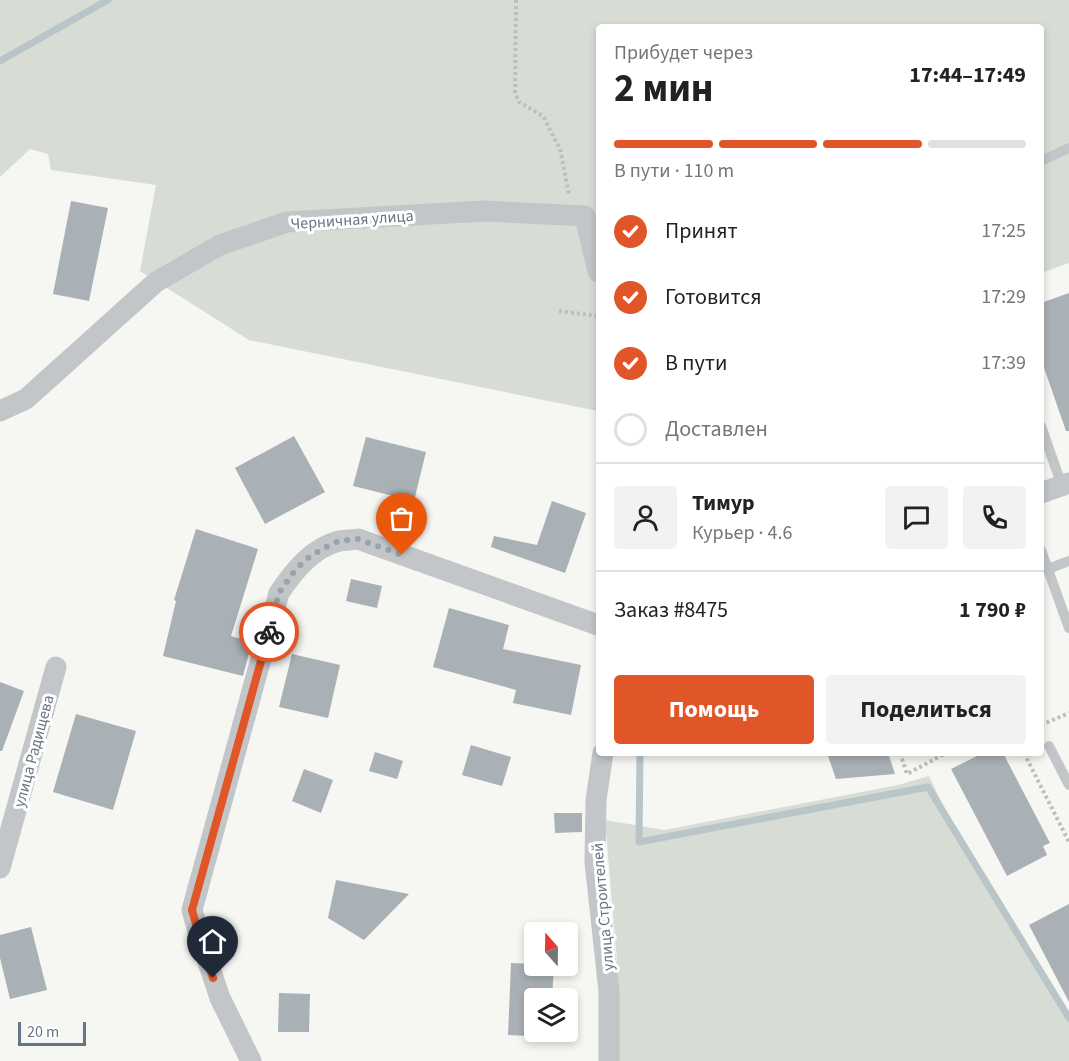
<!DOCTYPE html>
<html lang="ru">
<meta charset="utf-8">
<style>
:root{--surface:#fff;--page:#f2f2f2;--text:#222;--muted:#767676;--line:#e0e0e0;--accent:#e15628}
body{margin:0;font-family:"Source Sans 3",sans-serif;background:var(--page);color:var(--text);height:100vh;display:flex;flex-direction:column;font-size:22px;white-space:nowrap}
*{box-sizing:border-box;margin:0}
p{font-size:20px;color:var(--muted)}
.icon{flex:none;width:33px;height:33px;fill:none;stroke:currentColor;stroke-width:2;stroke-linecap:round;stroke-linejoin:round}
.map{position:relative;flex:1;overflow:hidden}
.side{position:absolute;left:596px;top:24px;width:448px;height:732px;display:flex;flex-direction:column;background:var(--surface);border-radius:6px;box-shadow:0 3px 9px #0003}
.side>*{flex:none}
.needle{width:39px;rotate:340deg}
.tools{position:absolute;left:524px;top:922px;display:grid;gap:12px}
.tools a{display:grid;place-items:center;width:54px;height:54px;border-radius:6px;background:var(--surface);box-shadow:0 3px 9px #0003;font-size:30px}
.scale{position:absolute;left:18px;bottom:15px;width:68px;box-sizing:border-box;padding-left:6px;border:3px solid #667684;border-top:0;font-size:16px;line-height:21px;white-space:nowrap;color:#667684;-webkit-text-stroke:4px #fff;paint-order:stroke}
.pin{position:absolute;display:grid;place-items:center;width:51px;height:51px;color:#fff;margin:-62px -26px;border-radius:50% 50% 50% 0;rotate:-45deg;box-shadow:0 0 6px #0007}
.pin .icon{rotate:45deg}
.courier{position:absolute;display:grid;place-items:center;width:60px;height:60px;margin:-30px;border:4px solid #e15628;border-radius:50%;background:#fff;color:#222;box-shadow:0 2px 8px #0007}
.head em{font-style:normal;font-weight:700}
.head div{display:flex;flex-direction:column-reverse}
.head{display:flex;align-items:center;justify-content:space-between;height:102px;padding:0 18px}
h1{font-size:39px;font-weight:700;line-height:45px}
.bar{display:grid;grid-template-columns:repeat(4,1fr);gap:9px 6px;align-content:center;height:72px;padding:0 18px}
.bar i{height:8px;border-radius:4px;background:var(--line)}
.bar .on{background:var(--accent)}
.bar p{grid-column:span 4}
.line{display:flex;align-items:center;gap:15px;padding:0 18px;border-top:2px solid var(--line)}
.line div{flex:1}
.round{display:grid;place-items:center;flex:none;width:63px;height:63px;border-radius:6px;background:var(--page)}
ol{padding:0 18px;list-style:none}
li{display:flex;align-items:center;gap:18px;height:66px}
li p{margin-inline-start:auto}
li .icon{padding:6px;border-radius:50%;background:var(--accent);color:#fff;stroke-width:4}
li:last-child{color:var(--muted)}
li i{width:33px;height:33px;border:3px solid var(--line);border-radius:50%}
.cta{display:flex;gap:12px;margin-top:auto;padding:12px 18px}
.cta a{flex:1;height:69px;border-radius:6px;background:var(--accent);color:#fff;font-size:24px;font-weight:700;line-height:69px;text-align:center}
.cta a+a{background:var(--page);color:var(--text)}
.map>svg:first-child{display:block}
</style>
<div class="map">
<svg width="1069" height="1061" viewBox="0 0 1069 1061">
<rect width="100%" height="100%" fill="#f6f6f3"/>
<g fill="#d7ddd4">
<path d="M0,0H1069V263L1041,273V27H598V411L249,340L140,271L156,185L51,170L48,154L30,149L0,177Z"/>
<path d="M929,776L961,842L1069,1018V1061H617L618,974L605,820L664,830L898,785Z"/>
</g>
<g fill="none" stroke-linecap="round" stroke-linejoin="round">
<g stroke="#b9c5c9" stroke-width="7">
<path d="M0,61L108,0"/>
<path d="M640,753L639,842L928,787L1069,1018"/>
</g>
</g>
<g fill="#a9b1b6">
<path d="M71,201L108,208L89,301L53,294Z"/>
<path d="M1069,293V431H1066L1041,359V303Z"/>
<path d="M294,436L325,492L265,524L235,468Z"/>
<path d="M366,437L426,452L414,501L353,486Z"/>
<path d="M552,501L586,513L565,573L491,547L494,536L537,545Z"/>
<path d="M196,529L258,549L231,636L252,642L243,676L163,656L176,601L174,600Z"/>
<path d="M351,579L382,586L377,608L346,601Z"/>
<path d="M449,608L509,625L503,649L581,665L571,715L513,703L516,690L433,667Z"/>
<path d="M292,654L340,665L328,718L279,707Z"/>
<path d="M0,682L24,691L2,751H0Z"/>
<path d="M76,714L136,731L113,810L53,792Z"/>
<path d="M471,745L511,757L502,786L462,775Z"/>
<path d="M375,752L403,761L397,779L369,771Z"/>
<path d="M827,753H888L895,774L836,779Z"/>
<path d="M983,753H1003L1050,843L1043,846L1047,855L1007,876L951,769Z"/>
<path d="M304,769L333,780L321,813L292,801Z"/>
<path d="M554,813H582V832L555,833Z"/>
<path d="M336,880L409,894L364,940L328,918Z"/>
<path d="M1069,904V1002L1029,925Z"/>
<path d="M31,927L47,990L10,999L0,958V935Z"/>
<path d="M511,963L534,964V966H554L552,999H534V1032H551L550,1037L508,1035Z"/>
<path d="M279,993L310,994L309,1032H278Z"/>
</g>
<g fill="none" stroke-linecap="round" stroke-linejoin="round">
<g stroke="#bcbec0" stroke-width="4" stroke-dasharray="3 3" stroke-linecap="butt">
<path d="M516,0L515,93L519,102L543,116L560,149L569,194"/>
<path d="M559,311L598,316"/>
<path d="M1041,725L1069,713"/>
<path d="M900,753L907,774L946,753"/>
<path d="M1024,753L1069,842"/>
</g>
<g stroke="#c2c6c9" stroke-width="10">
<path d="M1041,161L1069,148"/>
<path d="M1041,426L1062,486"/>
<path d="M1041,550L1069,628"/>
<path d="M1048,569L1069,561"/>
<path d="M1049,746L1069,785"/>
</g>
<g stroke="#c2c6c9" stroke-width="21">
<path d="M0,411L26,399L156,282L220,245L287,222L485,211L585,216L598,272"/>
<path d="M1041,493L1069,483"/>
<path d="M603,753L596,800L595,862L609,991V1061"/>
<path d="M0,868L56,667"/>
<path d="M251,1061L220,998L200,938L192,910L279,593C294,571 312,548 339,541C345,540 352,540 358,539L598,625"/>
</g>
</g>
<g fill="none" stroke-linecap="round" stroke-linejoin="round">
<path stroke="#98a3ab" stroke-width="6" stroke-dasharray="0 10.8" d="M269,632L279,593L292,574L305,560L324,548L339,541L358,539L402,555"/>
<path stroke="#e15628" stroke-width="8" d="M213,978L200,938L192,910L269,632"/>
</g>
<g text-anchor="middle" stroke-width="6" stroke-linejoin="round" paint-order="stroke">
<g font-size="16" fill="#667684" stroke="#fff">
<text transform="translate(352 219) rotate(-4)" y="6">Черничная улица</text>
<text transform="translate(33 751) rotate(-75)" y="6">улица Радищева</text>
<text transform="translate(602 907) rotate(-95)" y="6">улица Строителей</text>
</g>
</g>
</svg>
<div class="tools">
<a><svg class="needle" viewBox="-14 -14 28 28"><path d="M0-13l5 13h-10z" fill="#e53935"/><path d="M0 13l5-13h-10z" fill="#767676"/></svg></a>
<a><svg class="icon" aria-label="layers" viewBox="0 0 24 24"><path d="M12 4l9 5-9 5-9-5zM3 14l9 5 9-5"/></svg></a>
</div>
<div class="scale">20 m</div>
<div class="pin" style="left:402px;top:555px;background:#ea580c"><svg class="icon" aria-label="bag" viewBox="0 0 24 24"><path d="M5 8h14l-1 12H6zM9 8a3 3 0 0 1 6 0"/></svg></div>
<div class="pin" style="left:213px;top:978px;background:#1f2937"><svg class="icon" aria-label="home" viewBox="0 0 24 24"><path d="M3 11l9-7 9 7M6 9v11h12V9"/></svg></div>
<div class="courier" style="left:269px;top:632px"><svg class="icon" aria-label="bike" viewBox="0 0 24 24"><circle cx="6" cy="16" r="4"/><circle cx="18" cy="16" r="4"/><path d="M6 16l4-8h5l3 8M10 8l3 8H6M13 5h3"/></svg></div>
<section class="side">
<div class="head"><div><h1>2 мин</h1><p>Прибудет через</p></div><em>17:44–17:49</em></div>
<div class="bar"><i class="on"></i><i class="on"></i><i class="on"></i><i></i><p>В пути · 110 m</p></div>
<ol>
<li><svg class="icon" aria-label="check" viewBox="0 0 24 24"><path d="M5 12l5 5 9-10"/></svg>Принят<p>17:25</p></li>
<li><svg class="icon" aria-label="check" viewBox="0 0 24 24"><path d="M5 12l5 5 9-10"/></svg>Готовится<p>17:29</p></li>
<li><svg class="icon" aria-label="check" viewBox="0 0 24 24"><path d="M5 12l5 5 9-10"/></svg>В пути<p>17:39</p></li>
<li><i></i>Доставлен</li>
</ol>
<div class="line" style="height:108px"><a class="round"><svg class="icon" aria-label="person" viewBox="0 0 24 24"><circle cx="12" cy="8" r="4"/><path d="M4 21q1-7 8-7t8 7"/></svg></a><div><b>Тимур</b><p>Курьер · 4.6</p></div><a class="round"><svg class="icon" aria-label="chat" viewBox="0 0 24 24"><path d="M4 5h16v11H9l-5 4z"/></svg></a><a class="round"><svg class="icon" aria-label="phone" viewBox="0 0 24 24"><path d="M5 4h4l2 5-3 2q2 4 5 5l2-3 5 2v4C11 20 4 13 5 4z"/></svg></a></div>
<div class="line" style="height:78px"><div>Заказ #8475</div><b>1 790 ₽</b></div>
<div class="cta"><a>Помощь</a><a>Поделиться</a></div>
</section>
</div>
